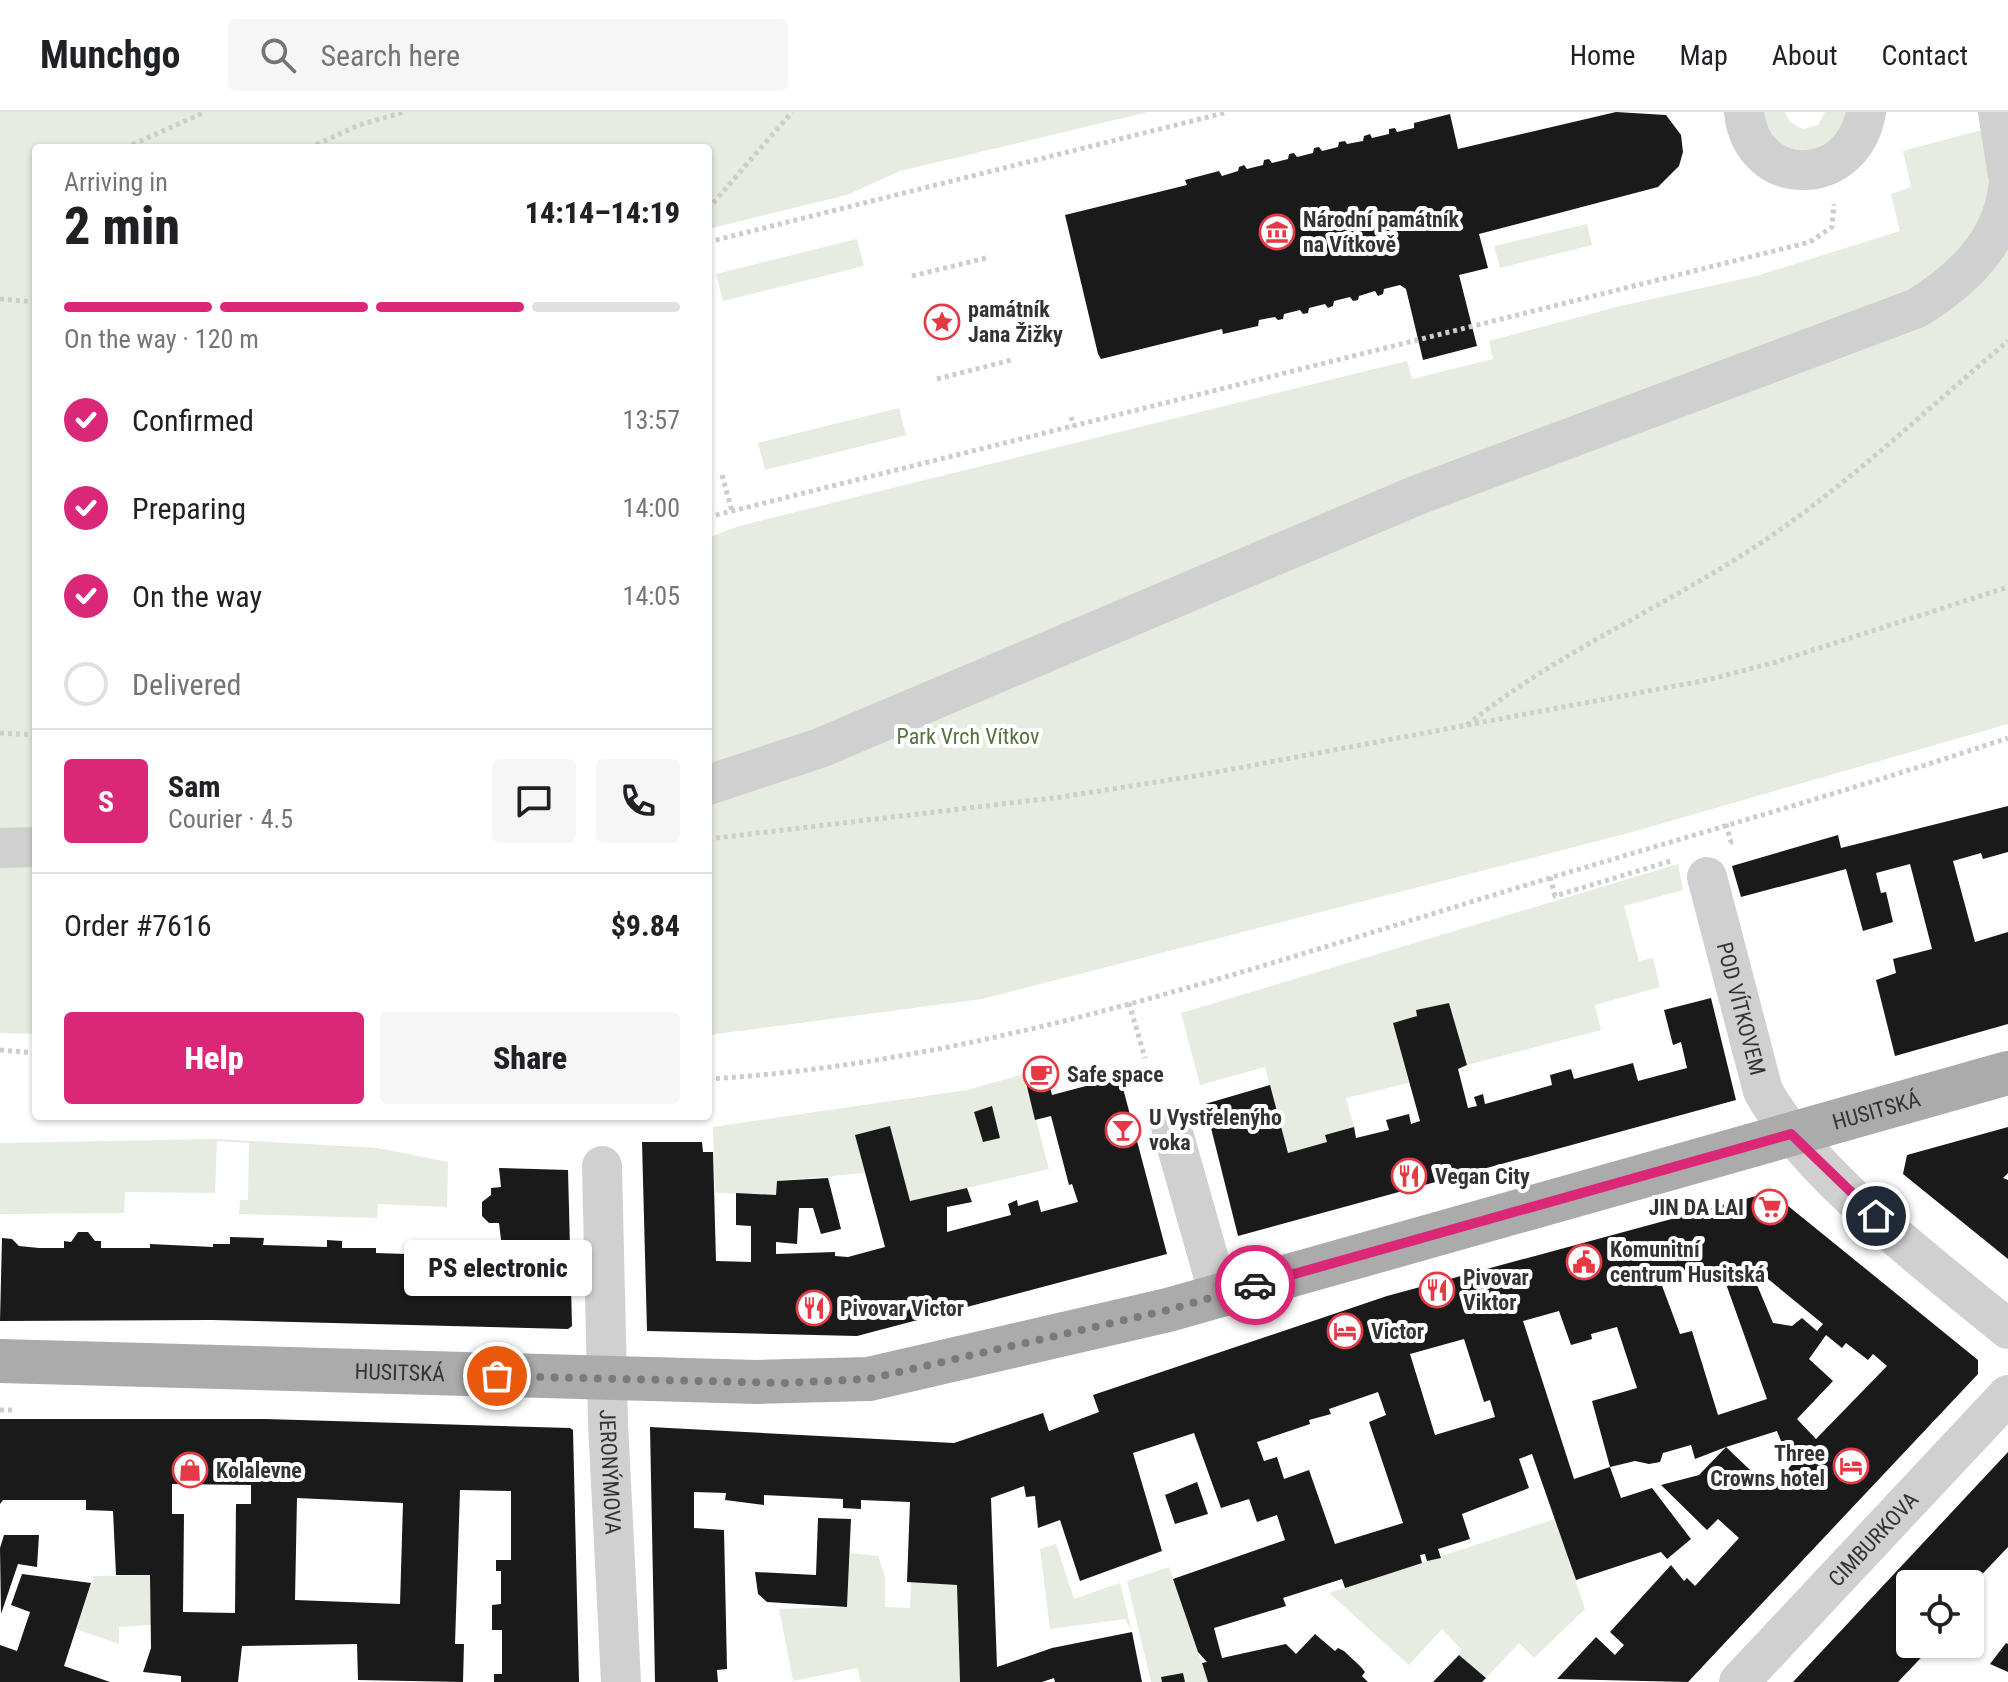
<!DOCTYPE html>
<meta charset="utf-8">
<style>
:root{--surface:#fff;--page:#f6f6f6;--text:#202124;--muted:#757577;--line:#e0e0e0;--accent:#db2777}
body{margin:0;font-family:"Roboto Condensed",sans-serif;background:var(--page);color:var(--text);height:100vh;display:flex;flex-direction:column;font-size:30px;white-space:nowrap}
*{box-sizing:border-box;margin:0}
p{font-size:26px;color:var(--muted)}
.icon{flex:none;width:44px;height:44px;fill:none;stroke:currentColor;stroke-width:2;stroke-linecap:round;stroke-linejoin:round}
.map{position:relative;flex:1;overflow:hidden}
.drawer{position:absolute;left:32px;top:32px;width:680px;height:976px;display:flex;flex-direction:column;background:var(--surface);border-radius:8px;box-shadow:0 2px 6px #0004}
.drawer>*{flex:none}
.buttons{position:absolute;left:1896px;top:1458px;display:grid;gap:16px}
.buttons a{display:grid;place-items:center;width:88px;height:88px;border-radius:8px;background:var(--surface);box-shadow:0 2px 6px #0004;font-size:40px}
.pin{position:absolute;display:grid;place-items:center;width:68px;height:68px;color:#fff;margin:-34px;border:4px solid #fff;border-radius:50%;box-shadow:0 2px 8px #0007}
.courier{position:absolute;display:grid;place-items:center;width:80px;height:80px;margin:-40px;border:6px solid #db2777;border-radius:50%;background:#fff;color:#222;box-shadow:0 2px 10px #0007}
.bubble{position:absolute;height:56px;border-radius:8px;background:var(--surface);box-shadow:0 2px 6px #0004;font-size:26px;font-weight:800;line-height:56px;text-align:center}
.head em{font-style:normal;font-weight:800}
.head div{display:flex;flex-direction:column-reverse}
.head{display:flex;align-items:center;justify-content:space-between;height:136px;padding:0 32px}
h1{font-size:52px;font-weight:800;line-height:60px}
.bar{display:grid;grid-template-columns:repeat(4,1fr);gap:12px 8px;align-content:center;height:96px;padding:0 32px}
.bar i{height:10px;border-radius:6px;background:var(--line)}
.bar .current{background:var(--accent)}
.bar p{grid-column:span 4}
.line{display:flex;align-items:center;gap:20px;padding:0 32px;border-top:2px solid var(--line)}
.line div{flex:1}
.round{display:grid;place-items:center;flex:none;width:84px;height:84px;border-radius:8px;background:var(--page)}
ol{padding:0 32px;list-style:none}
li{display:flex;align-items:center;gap:24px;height:88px}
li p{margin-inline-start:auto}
li .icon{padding:8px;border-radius:50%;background:var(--accent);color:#fff;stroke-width:4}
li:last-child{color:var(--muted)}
li i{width:44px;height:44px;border:4px solid var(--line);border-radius:50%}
.action{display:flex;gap:16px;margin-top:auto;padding:16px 32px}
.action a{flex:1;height:92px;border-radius:8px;background:var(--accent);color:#fff;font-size:32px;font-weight:800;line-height:92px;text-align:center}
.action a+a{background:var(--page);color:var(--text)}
header{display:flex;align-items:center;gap:48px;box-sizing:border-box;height:112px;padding:0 40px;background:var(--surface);border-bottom:2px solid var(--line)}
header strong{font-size:38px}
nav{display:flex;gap:44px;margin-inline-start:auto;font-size:28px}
.search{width:560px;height:72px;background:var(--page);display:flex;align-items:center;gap:20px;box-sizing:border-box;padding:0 28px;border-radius:8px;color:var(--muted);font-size:30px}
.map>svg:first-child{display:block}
</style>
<header>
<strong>Munchgo</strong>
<div class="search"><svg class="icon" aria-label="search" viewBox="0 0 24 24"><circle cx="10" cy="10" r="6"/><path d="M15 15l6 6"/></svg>Search here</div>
<nav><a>Home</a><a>Map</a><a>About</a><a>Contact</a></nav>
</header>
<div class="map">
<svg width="2008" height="1570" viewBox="0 0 2008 1570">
<rect width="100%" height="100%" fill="#fff"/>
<g fill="#e6ecdf">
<path d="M0,0H1148L900,59L847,83L708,117V36H36V922L0,921Z"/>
<path d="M1760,0H1785L1790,10L1803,17L1818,13L1825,0H1850L1844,20L1807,42L1779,34Z"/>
<path d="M1985,17L2008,29V612L1625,722L982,887L708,923V426L739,414L1407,249L1412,267L1493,247L1489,229L1620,194L1756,164L1900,119L1891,82L1911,75L1903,39Z"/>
<path d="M1587,112L1592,133L1500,156L1494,134Z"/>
<path d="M857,127L864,154L723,189L716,162Z"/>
<path d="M899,296L906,323L765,358L758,331Z"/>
<path d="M1678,752L1683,778L1624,794L1639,849L1653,846L1660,875L1595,893L1601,918L1467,953L1449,891L1416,898L1417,904L1393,911L1409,971L1346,986L1354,1015L1325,1023L1327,1030L1288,1041L1265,955L1200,973L1181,901Z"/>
<path d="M1024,962L1049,1057L910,1089L890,1014L856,1024L865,1061L777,1069L776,1083L715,1081L713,1015L967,978Z"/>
<path d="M216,1027L378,1036L448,1050L447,1095L378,1092L377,1106L239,1102L240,1088H248L249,1031L217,1029L215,1081L125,1080L124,1101L0,1102V1031Z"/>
<path d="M1555,1407L1585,1497L1534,1546L1519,1531L1486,1566L1459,1543L1461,1537L1442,1517L1409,1553L1329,1481Z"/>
<path d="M1056,1432L1074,1487L1120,1471L1132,1520L1125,1507L1050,1517L1040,1437Z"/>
<path d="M850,1441L878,1444L885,1465V1495L910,1496L911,1470L957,1473L960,1570H861L857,1556L793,1569L779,1497L847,1495Z"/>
<path d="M1169,1455L1208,1570H1185L1183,1561L1162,1565V1570H1151L1127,1469Z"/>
<path d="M150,1463L151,1513L119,1515V1532L76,1517L94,1464Z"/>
</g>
<g fill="#1a1a1a" fill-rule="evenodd">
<path d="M1616,0L1666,3L1681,23L1683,40L1679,54L1658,75L1479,122L1488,156L1459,163L1477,234L1423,248L1406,177L1400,173L1384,177L1383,182L1378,184L1375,179L1359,184L1358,188L1353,189L1350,185L1334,189L1333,194L1328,196L1325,192L1309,196L1308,201L1303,202L1300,198L1284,202L1283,207L1278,208L1275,205L1259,208L1258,214L1223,222L1222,217L1101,247L1098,242L1065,103L1187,73L1185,68L1219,59L1222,64L1238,59L1239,55L1244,53L1247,57L1263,53L1264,48L1269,47L1272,51L1288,47L1289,42L1294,41L1297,45L1313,41L1314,36L1319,35L1322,39L1338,35L1339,30L1345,29L1347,32L1363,29L1364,24L1370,22L1372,26L1389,22V17L1395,16L1397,20L1414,16V11L1450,2L1458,37Z"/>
<path d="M2008,694V740L1983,747L1981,741L1953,749L1975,830L2008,820V912L1895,944L1876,868L1896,861L1893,847L1932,837L1910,752L1876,761L1881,781L1886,780L1893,810L1863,819L1846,757L1741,785L1732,754L1838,723L1841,736Z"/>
<path d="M1711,886L1736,988L1238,1124L1205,992L1270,973L1288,1041L1327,1030L1325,1023L1354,1015L1356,1026L1389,1018L1386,1008L1409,1002L1411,1012L1420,1009L1393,911L1417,904L1416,898L1449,891L1467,953L1458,957L1468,996L1477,994L1474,985L1483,982L1485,992L1514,984L1552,973L1550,963L1571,957L1574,967L1633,951L1638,969L1687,956L1681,930L1673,933L1664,898Z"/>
<path d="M1045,956L1052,983L1120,965L1167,1142L857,1224L647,1219L642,1030H702L703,1040H713L716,1149L751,1150V1114L736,1113V1081L776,1083L777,1069L828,1066L841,1117L821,1122L813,1096H799L797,1132L776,1130V1142L835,1140V1144L848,1145L885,1135L855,1023L890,1014L910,1089L967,1076L972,1090L947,1095V1120L1011,1103L1008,1092L1017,1088L1018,1094L1038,1088L1041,1100L1078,1090L1072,1072L1069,1073L1051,1004L1035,1008L1024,962Z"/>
<path d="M992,994L1000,1026L983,1030L974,1000Z"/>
<path d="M2008,1015V1061L2003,1066L2008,1068V1147L1903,1062L1907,1043Z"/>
<path d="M499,1056L568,1058L572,1214L568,1217L212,1208L0,1209L2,1126L12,1127L19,1134L39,1136H64V1129L71,1130L78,1120H88L95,1129H101V1136H150V1132L213,1135V1132H230V1125L264,1126L263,1133L296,1134L327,1135V1128L342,1129V1136H376V1141L406,1142V1135H415V1143H446V1138H457V1150H509V1136H502L499,1111H489L482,1104V1090L491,1083V1076L501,1075Z"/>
<path d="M1771,1080L1978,1248V1262L1688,1570L1557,1567L1596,1525L1615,1543L1624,1533L1610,1520L1671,1453L1684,1469L1687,1466L1695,1474L1739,1426L1718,1407L1707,1418L1661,1373L1699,1363L1726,1335L1770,1377L1797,1347L1783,1334L1777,1319L1726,1335L1695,1347L1691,1333L1663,1341L1660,1350L1649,1352L1635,1349L1610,1355L1592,1289L1637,1276L1617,1215L1591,1222L1592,1227L1571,1233L1559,1199L1523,1209L1574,1367L1610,1355L1621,1386L1652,1376L1691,1427L1667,1447L1661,1440L1576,1468L1532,1342L1519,1347L1529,1376L1462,1402L1470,1427L1438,1437L1441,1446L1427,1449L1425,1442L1420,1443L1422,1451L1345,1476L1342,1467L1283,1486L1286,1494L1214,1516L1222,1546L1286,1532L1296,1542L1315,1522L1335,1539L1338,1536L1344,1539L1361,1555L1365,1560L1362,1564L1368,1570H1208L1202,1551L1207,1550L1198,1540L1173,1467L1285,1428L1277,1403L1257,1410L1249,1387L1221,1396L1194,1321L1133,1341L1162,1439L1080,1469L1060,1408L1038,1416L1035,1384L1026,1385L1024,1374L991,1386L997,1555L1052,1536L1132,1520L1142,1570H1055L1054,1566L1042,1570H960L957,1473L907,1470L910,1390L861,1388V1397L843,1396V1387L764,1383V1393L725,1388L726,1381L694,1380V1416L724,1418L727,1557L717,1558L718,1570H655L650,1315L954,1331L1043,1301L1049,1319L1099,1300L1093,1283L1387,1184ZM1720,1155L1767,1287L1718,1303L1692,1219L1680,1222L1661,1171ZM1757,1158L1823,1212L1817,1219L1802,1206L1792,1214L1773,1211L1752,1161L1744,1162ZM1826,1223L1842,1236L1846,1231L1868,1248L1873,1242L1887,1254L1816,1327L1797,1307L1833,1269L1809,1247ZM1464,1227L1484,1290L1490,1288L1495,1305L1435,1323L1410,1242ZM1378,1280L1386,1303L1369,1310L1403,1411L1335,1432L1309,1358L1284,1367L1277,1345L1264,1349L1257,1330L1310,1312L1309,1308L1331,1302L1329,1297Z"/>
<path d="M0,1307H265L570,1316L573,1318L579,1570H494V1562H502V1518H492V1493L501,1492V1459H496V1448H511V1379L460,1378L455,1532H464L463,1570L358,1568L357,1532L242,1534L238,1570H181V1564L143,1560L151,1536L150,1463H116L113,1399L86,1398V1388H3L0,1392ZM172,1372L251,1373V1392H236L235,1501L183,1500L184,1402H172ZM297,1386L403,1391L400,1492L295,1488Z"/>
<path d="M2008,1340V1435L1970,1475V1472H1910V1532H1934L1898,1570H1793Z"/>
<path d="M1197,1370L1208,1402L1175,1412L1165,1383Z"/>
<path d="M818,1406L851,1407L847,1495L767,1490L758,1482L755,1460L816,1463Z"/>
<path d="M4,1423H39L37,1455L18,1452L1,1502L0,1436Z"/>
<path d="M22,1462L91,1471L64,1554L110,1570H0V1533L17,1539L30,1500L11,1493Z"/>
<path d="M2006,1531L2008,1532V1560L1990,1552Z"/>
<path d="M1459,1543L1486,1566L1482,1570H1433Z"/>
<path d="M1183,1561L1185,1570H1162L1161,1565Z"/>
</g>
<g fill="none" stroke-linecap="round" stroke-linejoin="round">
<g stroke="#cdcdcd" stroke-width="5" stroke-dasharray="4 4" stroke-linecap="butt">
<path d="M125,36L205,0"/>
<path d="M309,36L359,13L404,0"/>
<path d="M708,97L792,0"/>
<path d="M708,130L1228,0"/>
<path d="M912,164L986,146"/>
<path d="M0,187L36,190"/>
<path d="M937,267L1011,248"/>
<path d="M1071,305L1074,314"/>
<path d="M722,363L732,399"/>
<path d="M708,405L1810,130L1832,115L1834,92"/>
<path d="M1467,613C1562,536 1677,490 1777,420C1858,363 1932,293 2008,229"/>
<path d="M0,621L36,623"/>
<path d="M1726,712L1731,730L1727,731"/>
<path d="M708,727L1061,685L1201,663L1707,568L1776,550L2008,475"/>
<path d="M1550,765L1555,784L1674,748"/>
<path d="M1129,891L1145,946"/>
<path d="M0,938L36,941"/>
<path d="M708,967C965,952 1213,869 1458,794C1641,737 1826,687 2008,626"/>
<path d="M0,1298H16"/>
</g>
<g stroke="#d0d0d0" stroke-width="40">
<path d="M1744,0C1752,78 1853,77 1866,0"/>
<path d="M1998,0L2008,63"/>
<path d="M708,673L820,636L1415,384L1917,196C1962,168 2002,131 2008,76"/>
<path d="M0,736L36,735"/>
<path id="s1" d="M1707,765L1763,979C1810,1064 1932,1154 2008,1217"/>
<path d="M1171,1014L1219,1183"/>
<path id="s2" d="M602,1054L608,1311L621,1570"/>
<path id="s3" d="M1739,1570L2008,1283"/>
</g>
<path stroke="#ababab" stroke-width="44" id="s4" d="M0,1249L757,1270L869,1267L1168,1198L2008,961"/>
</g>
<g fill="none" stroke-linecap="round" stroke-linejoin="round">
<path stroke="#7a7a7a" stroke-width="8" stroke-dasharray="0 14.4" d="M497,1264L784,1271L869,1267L1168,1198L1255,1173"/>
<path stroke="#db2777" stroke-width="10" d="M1255,1173L1791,1022L1876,1104"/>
</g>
<defs>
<g id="museum-ring" transform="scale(1.8)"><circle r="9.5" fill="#fff" stroke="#e63946" stroke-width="1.5"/><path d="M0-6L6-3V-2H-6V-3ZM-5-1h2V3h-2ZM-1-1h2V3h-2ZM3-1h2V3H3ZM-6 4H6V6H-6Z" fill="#e63946"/></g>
<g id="sight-ring" transform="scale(1.8)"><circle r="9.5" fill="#fff" stroke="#e63946" stroke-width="1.5"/><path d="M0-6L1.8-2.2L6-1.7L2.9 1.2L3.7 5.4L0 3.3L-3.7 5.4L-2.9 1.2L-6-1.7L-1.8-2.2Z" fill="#e63946"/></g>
<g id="cafe-ring" transform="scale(1.8)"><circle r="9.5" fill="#fff" stroke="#e63946" stroke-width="1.5"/><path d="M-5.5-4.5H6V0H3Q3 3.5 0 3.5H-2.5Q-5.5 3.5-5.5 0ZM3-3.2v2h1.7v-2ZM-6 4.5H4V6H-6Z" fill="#e63946"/></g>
<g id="bar-ring" transform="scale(1.8)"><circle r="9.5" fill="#fff" stroke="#e63946" stroke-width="1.5"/><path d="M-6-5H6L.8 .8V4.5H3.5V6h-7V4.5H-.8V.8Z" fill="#e63946"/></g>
<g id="restaurant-ring" transform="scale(1.8)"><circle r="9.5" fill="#fff" stroke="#e63946" stroke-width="1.5"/><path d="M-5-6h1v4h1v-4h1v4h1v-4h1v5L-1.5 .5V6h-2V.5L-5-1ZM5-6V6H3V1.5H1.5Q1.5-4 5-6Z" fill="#e63946"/></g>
<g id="supermarket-ring" transform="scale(1.8)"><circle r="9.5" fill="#fff" stroke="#e63946" stroke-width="1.5"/><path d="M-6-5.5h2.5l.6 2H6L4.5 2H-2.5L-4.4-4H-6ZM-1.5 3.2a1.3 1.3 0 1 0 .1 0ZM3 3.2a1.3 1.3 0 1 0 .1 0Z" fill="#e63946"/></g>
<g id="civic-ring" transform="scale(1.8)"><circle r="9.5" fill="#fff" stroke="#e63946" stroke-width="1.5"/><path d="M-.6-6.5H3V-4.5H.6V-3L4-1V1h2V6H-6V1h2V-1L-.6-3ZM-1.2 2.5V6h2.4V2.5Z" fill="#e63946"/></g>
<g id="hotel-ring" transform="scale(1.8)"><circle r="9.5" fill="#fff" stroke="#e63946" stroke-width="1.5"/><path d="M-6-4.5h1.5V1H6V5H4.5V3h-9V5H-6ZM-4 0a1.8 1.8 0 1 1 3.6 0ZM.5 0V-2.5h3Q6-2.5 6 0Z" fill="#e63946"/></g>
<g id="shop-ring" transform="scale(1.8)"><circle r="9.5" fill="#fff" stroke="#e63946" stroke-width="1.5"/><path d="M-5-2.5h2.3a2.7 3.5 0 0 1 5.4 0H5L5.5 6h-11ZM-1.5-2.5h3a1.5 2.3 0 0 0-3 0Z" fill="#e63946"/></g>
</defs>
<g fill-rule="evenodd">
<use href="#museum-ring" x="1277" y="120"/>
<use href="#sight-ring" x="942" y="210"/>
<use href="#cafe-ring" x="1041" y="962"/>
<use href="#bar-ring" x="1123" y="1018"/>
<use href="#restaurant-ring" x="1409" y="1064"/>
<use href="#supermarket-ring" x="1770" y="1095"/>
<use href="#civic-ring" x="1584" y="1150"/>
<use href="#restaurant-ring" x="1437" y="1178"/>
<use href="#restaurant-ring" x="814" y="1196"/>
<use href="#hotel-ring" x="1345" y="1219"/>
<use href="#hotel-ring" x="1851" y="1354"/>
<use href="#shop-ring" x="190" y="1358"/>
</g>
<g text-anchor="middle" stroke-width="8" stroke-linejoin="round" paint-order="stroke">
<g font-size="22" font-weight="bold" fill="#333" stroke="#fff" text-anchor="start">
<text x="1303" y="115">Národní památník<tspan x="1303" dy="25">na Vítkově</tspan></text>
<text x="968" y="205">památník<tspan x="968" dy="25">Jana Žižky</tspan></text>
<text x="1067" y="970">Safe space</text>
<text x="1149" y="1013">U Vystřelenýho<tspan x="1149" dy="25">voka</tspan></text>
<text x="1435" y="1072">Vegan City</text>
<text x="1744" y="1103" text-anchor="end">JIN DA LAI</text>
<text x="1610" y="1145">Komunitní<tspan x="1610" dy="25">centrum Husitská</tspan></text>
<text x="1463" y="1173">Pivovar<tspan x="1463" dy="25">Viktor</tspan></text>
<text x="840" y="1204">Pivovar Victor</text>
<text x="1371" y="1227">Victor</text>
<text x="1825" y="1349" text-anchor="end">Three<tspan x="1825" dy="25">Crowns hotel</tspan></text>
<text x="216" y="1366">Kolalevne</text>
</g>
<g font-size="22" fill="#56703f" stroke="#fff">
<text x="968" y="632">Park Vrch Vítkov</text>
</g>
<g font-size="22" fill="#333" stroke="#fff">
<text dy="8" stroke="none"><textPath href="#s1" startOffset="136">POD VÍTKOVEM</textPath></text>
<text dy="8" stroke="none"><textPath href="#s4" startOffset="1912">HUSITSKÁ</textPath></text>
<text dy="8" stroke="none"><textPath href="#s4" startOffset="400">HUSITSKÁ</textPath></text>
<text dy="8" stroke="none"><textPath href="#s2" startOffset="306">JERONÝMOVA</textPath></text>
<text dy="8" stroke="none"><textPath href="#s3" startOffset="196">CIMBURKOVA</textPath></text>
</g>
</g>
</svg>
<div class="buttons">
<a><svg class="icon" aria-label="locate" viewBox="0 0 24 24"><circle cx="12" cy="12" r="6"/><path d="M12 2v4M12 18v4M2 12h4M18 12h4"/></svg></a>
</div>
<div class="pin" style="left:497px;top:1264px;background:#ea580c"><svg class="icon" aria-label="bag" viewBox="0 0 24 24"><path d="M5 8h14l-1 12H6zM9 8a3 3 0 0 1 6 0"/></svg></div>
<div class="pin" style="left:1876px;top:1104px;background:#1f2937"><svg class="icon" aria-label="home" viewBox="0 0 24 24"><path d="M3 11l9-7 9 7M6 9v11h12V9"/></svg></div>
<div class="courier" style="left:1255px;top:1173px"><svg class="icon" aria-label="car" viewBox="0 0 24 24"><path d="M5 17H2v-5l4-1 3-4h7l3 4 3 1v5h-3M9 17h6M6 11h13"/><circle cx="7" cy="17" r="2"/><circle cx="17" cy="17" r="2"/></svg></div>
<div class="bubble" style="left:404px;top:1128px;width:188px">PS electronic</div>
<section class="drawer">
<div class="head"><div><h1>2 min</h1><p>Arriving in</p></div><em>14:14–14:19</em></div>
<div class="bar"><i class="current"></i><i class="current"></i><i class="current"></i><i></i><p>On the way · 120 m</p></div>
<ol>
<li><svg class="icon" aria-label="check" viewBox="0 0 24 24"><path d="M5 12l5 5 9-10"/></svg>Confirmed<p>13:57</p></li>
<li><svg class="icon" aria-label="check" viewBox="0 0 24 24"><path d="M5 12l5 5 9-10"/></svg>Preparing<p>14:00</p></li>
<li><svg class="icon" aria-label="check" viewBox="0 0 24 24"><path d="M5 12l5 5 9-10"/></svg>On the way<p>14:05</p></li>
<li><i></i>Delivered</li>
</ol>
<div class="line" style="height:144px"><b class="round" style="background:var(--accent);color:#fff">S</b><div><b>Sam</b><p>Courier · 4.5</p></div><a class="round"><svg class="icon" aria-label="chat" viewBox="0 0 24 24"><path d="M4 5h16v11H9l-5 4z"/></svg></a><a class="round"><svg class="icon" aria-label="phone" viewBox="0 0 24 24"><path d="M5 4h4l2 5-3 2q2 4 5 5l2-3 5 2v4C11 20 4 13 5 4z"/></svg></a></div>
<div class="line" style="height:104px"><div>Order #7616</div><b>$9.84</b></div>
<div class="action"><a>Help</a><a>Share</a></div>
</section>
</div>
